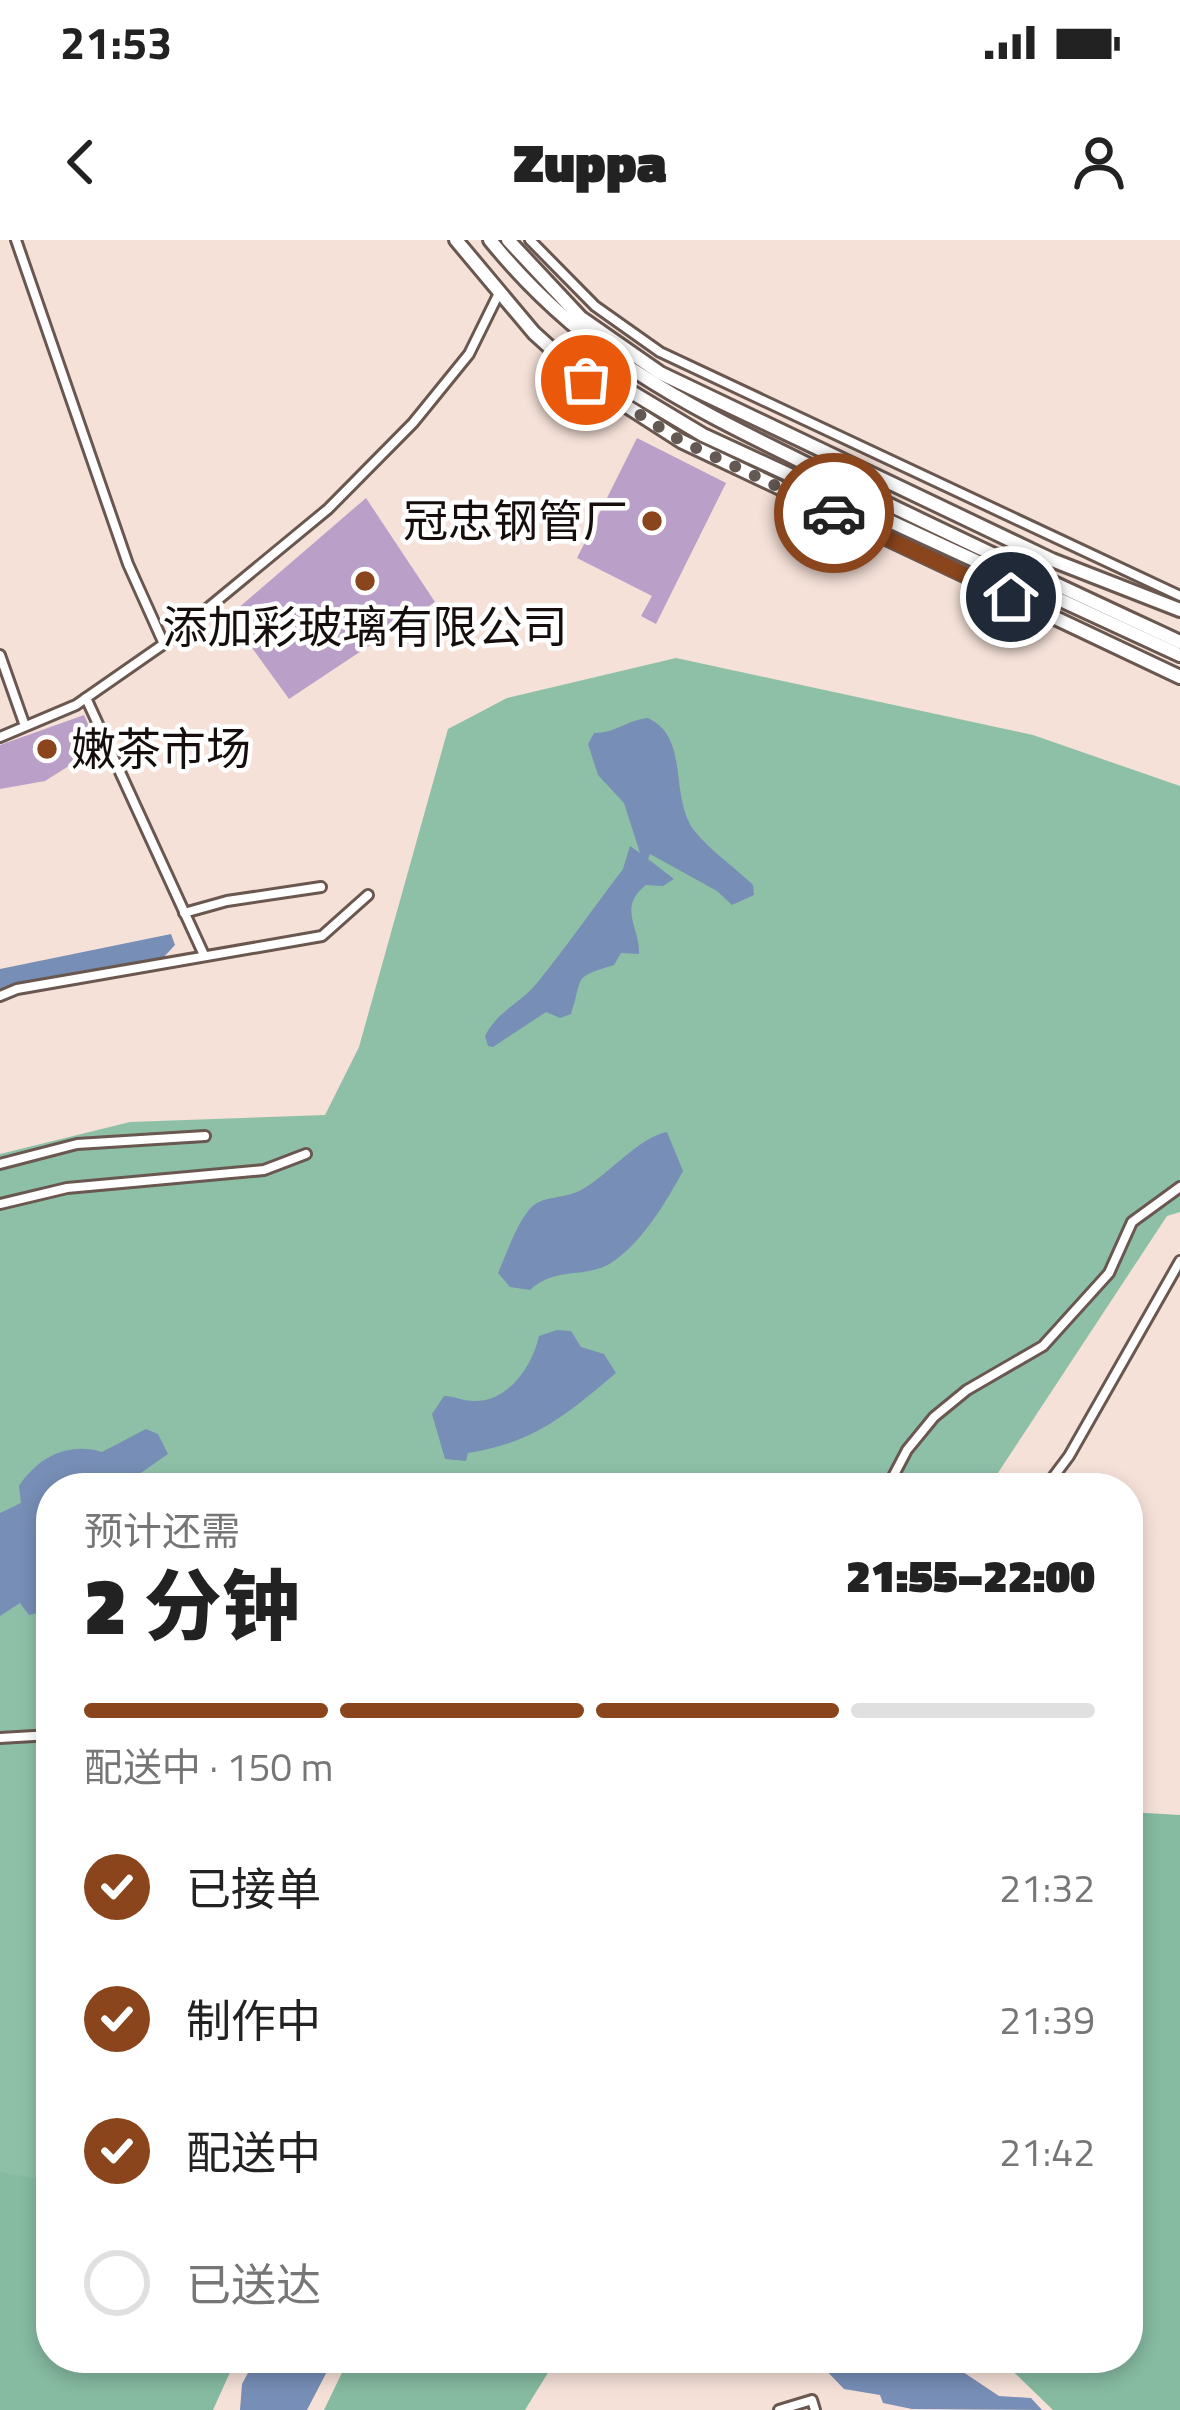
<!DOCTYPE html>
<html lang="zh">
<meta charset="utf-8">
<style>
:root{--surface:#fff;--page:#f6f6f6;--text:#222;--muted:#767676;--line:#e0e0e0;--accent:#8a451c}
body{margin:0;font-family:"Titillium Web","Noto Sans SC",sans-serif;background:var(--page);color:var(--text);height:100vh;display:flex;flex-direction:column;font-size:45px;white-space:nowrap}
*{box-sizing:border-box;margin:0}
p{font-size:39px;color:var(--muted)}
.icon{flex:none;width:66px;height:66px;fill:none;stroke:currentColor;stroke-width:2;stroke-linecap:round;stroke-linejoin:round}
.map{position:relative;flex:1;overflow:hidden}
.side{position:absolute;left:36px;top:1233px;width:1107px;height:900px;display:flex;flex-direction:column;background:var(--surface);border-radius:48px;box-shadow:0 6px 18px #0003}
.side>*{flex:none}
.pin{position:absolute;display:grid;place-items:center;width:102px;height:102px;color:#fff;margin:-51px;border:6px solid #fff;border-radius:50%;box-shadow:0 3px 12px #0007}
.courier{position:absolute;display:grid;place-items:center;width:120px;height:120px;margin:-60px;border:9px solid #8a451c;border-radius:50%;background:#fff;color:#222;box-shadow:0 3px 15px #0007}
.headline em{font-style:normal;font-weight:800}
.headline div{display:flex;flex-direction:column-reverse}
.headline{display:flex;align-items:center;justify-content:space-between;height:204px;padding:0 48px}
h1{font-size:78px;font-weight:800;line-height:90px}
.bar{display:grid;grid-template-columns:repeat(4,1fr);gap:18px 12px;align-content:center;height:144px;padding:0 48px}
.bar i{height:15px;border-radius:9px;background:var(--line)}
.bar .selected{background:var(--accent)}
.bar p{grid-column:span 4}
ol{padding:0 48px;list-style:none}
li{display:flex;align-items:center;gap:36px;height:132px}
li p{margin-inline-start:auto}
li .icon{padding:12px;border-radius:50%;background:var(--accent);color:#fff;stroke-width:4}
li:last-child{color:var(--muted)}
li i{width:66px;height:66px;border:6px solid var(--line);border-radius:50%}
.status{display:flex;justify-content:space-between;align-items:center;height:84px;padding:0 60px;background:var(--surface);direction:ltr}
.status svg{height:33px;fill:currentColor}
header{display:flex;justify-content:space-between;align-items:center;height:156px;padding:0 48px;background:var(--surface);font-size:54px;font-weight:800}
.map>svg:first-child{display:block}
</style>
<div class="status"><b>21:53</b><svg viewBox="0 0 49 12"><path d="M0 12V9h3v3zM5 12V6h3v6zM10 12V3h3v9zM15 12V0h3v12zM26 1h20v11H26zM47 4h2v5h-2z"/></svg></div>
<header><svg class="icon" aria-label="back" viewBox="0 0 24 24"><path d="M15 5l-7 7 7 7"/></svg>Zuppa<svg class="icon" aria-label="person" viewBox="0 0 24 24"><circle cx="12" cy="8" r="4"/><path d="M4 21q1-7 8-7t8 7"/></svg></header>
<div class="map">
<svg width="1180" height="2170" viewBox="0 0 1180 2170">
<rect width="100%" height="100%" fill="#f5e1d8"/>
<path fill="#8ec0a8" d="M676,418L1033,495L1180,546V972L1167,976L988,1248H51V1941L0,1933V914L130,882L325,875L359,807L448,489L507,458Z"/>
<g fill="#86baa1">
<path d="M1128,1572L1180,1575V2170H1053L999,2118H1128Z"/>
<path d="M0,1932L51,1941V2118H249L231,2130L213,2170H0Z"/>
<path d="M349,2118H557L525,2170H324Z"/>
</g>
<g fill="#778eb6">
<path d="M648,478C689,498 670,549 691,586C705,607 735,627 753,645L754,655L732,665L717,651L650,614L648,619L674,639L663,646L646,645C617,668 640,686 639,714L621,713L614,725C571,738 584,736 571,774L560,778L546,772L493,807L488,806L485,796C498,770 520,764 537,743C567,706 594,667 623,629L630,606L640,613L624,563L598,535L588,504L594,493C617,493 626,480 648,478Z"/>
<path d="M171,694L175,705L162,719L0,749V729Z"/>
<path d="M667,892L683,931C666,962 642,1003 611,1023C585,1039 556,1026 530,1050L510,1047L498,1033C507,1013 515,988 528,971C541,954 563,960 581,950C606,937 639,897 667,892Z"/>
<path d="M557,1090L571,1091L581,1107L604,1114L616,1133C566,1175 534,1203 468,1213L466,1221L445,1219L432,1174L444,1156C454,1156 463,1161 473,1161C509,1163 533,1124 539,1096Z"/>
<path d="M146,1189L158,1194L168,1214L135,1237L136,1248H51V1356L45,1371L29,1375L20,1363L0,1376V1273L21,1263L19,1246C39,1216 69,1202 102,1212Z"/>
<path d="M285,2118H334L307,2170H240L242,2144L249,2131Z"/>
<path d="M823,2118H942L999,2156L1031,2158L1042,2170L912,2169L883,2163L880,2155L844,2149L821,2125Z"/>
</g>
<g fill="#ba9fc9">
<path d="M637,198L726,243L656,384L641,376L652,356L577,318Z"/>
<path d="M366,258L435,362L289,459L229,376Z"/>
<path d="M84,475L97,505L91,512L45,541L0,549V505Z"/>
</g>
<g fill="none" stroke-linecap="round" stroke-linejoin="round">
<g stroke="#695750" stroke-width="14">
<g id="minor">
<path d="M16,0L128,324L164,404"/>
<path d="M530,0L595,66L660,112L1180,356"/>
<path d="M0,415L25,486"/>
<path d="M86,458L204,715"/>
<path d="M0,497L76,465L168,401L328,269L413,183L469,114L499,53"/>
<path d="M184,673L227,661L321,647"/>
<path d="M0,756L17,749L322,696L368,655"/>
<path d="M0,924L77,904L205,896"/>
<path d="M0,964L67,948L264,930L306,914"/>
<path d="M887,1248L907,1210L934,1177L967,1150L1043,1106L1109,1033L1132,982L1180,947"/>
<path d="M1045,1248L1069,1216L1180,1021"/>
<path d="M0,1498L51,1495"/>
<path d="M779,2170L812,2160L815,2170"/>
</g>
</g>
<g stroke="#695750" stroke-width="18">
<g id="primary">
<path d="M456,0L534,93L586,140L681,201L1180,437"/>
<path d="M490,0C590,123 696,169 833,237C947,294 1064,348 1180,402"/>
<path d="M508,0L581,78L660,133L1052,320L1180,370"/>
<path d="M558,108L703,195L1180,415"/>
</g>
</g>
<use href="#minor" stroke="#fff" stroke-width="8"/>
<use href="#primary" stroke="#fff" stroke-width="12"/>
</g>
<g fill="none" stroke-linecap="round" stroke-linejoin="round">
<path stroke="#635853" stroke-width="12" stroke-dasharray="0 21.6" d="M586,140L681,201L834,273"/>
<path stroke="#8a451c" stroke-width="15" d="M834,273L1011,357"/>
</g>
<g fill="#8a451c" stroke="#fff" stroke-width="4.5">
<circle cx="652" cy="281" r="12"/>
<circle cx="365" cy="341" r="12"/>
<circle cx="47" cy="509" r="12"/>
</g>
<g text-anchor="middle" stroke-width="9" stroke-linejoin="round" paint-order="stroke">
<g font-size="45" fill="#150e0c" stroke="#fff" text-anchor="end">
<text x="628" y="297">冠忠钢管厂</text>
<text x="365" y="403" text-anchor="middle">添加彩玻璃有限公司</text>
<text x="71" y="525" text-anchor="start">嫩茶市场</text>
</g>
</g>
</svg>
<div class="pin" style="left:586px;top:140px;background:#ea580c"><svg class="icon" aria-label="bag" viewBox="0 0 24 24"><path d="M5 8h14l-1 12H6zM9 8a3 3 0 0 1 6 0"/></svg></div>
<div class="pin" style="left:1011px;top:357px;background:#1f2937"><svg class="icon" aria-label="home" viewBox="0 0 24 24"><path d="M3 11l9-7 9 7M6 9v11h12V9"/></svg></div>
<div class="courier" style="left:834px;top:273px"><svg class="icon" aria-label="car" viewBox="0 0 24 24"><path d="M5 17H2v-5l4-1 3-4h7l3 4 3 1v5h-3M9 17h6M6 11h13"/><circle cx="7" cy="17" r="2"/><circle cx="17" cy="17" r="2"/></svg></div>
<section class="side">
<div class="headline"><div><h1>2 分钟</h1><p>预计还需</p></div><em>21:55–22:00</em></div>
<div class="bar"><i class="selected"></i><i class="selected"></i><i class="selected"></i><i></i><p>配送中 · 150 m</p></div>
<ol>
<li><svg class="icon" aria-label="check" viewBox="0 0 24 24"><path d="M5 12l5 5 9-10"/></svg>已接单<p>21:32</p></li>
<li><svg class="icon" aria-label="check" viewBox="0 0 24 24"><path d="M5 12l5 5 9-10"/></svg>制作中<p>21:39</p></li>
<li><svg class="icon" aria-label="check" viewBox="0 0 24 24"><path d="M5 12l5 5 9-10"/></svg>配送中<p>21:42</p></li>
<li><i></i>已送达</li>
</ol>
</section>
</div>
